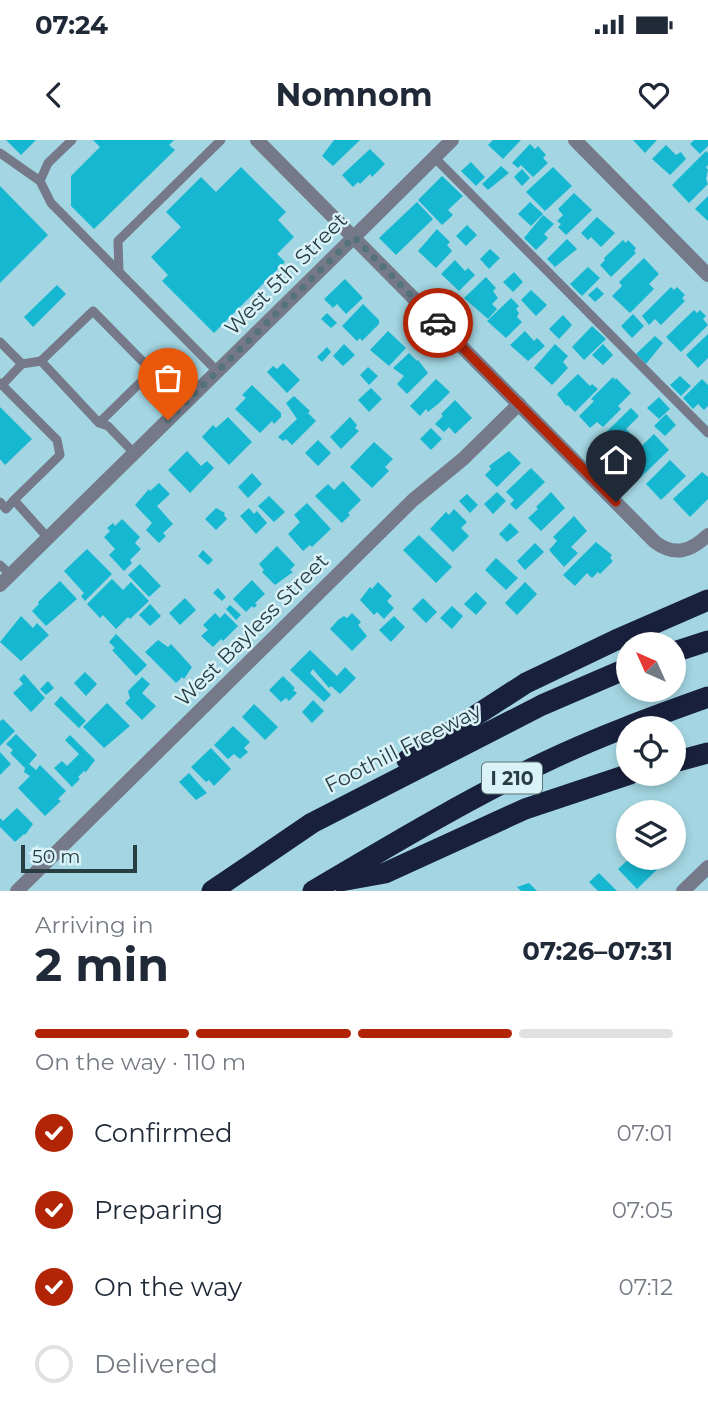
<!DOCTYPE html>
<meta charset="utf-8">
<style>
:root{--surface:#fff;--page:#f2f2f3;--text:#1f2937;--muted:#747a83;--line:#e0e1e3;--accent:#b12506}
body{margin:0;font-family:Montserrat,sans-serif;background:var(--page);color:var(--text);height:100vh;display:flex;flex-direction:column;font-size:26px;white-space:nowrap}
*{box-sizing:border-box;margin:0}
p{font-size:23px;color:var(--muted)}
.icon{flex:none;width:38px;height:38px;fill:none;stroke:currentColor;stroke-width:2;stroke-linecap:round;stroke-linejoin:round}
.map{position:relative;height:751px;overflow:hidden}
.side{display:flex;flex-direction:column;background:var(--surface);flex:1}
.side>*{flex:none}
.needle{width:46px;rotate:315deg}
.fabs{position:absolute;left:616px;top:492px;display:grid;gap:14px}
.fabs a{display:grid;place-items:center;width:70px;height:70px;border-radius:50%;background:var(--surface);box-shadow:0 4px 10px #0003;font-size:35px}
.scale{position:absolute;left:21px;bottom:18px;width:116px;box-sizing:border-box;padding-left:7px;border:4px solid #293e43;border-top:0;font-size:19px;line-height:24px;white-space:nowrap;color:#293e43;-webkit-text-stroke:5px #d9f2f8;paint-order:stroke}
.pin{position:absolute;display:grid;place-items:center;width:60px;height:60px;color:#fff;margin:-72px -30px;border-radius:50% 50% 50% 0;rotate:-45deg;box-shadow:0 0 7px #0007}
.pin .icon{rotate:45deg}
.courier{position:absolute;display:grid;place-items:center;width:70px;height:70px;margin:-35px;border:5px solid #b12506;border-radius:50%;background:#fff;color:#222;box-shadow:0 2px 9px #0007}
.overview em{font-style:normal;font-weight:700}
.overview div{display:flex;flex-direction:column-reverse}
.overview{display:flex;align-items:center;justify-content:space-between;height:119px;padding:0 35px}
h1{font-size:46px;font-weight:700;line-height:52px}
.bar{display:grid;grid-template-columns:repeat(4,1fr);gap:10px 7px;align-content:center;height:84px;padding:0 35px}
.bar i{height:9px;border-radius:5px;background:var(--line)}
.bar .current{background:var(--accent)}
.bar p{grid-column:span 4}
ol{padding:0 35px;list-style:none}
li{display:flex;align-items:center;gap:21px;height:77px}
li p{margin-inline-start:auto}
li .icon{padding:7px;border-radius:50%;background:var(--accent);color:#fff;stroke-width:4}
li:last-child{color:var(--muted)}
li i{width:38px;height:38px;border:4px solid var(--line);border-radius:50%}
.status{display:flex;justify-content:space-between;align-items:center;height:49px;padding:0 35px;background:var(--surface);direction:ltr}
.status svg{height:19px;fill:currentColor}
header{display:flex;justify-content:space-between;align-items:center;height:91px;padding:0 35px;background:var(--surface);font-size:32px;font-weight:700}
.map>svg:first-child{display:block}
</style>
<div class="status"><b>07:24</b><svg viewBox="0 0 49 12"><path d="M0 12V9h3v3zM5 12V6h3v6zM10 12V3h3v9zM15 12V0h3v12zM26 1h20v11H26zM47 4h2v5h-2z"/></svg></div>
<header><svg class="icon" aria-label="back" viewBox="0 0 24 24"><path d="M15 5l-7 7 7 7"/></svg>Nomnom<svg class="icon" aria-label="heart" viewBox="0 0 24 24"><path d="M12 20l-8-8c-3-5 5-10 8-4 3-6 11-1 8 4z"/></svg></header>
<div class="map">
<svg width="708" height="751" viewBox="0 0 708 751">
<rect width="100%" height="100%" fill="#a3d6e2"/>
<g fill="#16b8d1">
<path d="M6,0H36L21,15Z"/>
<path d="M93,0H174L169,5L175,10L94,89L71,66V36L100,7Z"/>
<path d="M334,0H360L333,26L322,16Z"/>
<path d="M493,0H521L503,19L488,5Z"/>
<path d="M633,0H657L645,13Z"/>
<path d="M694,0H708V6L700,14L690,4Z"/>
<path d="M530,4L535,9L538,6L546,15L543,18L548,23L533,37L521,25L518,28L512,23Z"/>
<path d="M666,5L676,15L681,12L686,19L670,35L652,19Z"/>
<path d="M370,9L385,24L372,37L370,34L360,44L358,42L353,47L342,35Z"/>
<path d="M706,11L708,13V25L706,27L708,30L706,39L708,44L689,63L672,45Z"/>
<path d="M471,22L485,37L476,46L461,31Z"/>
<path d="M501,26L509,33L488,50L482,44Z"/>
<path d="M241,27L286,72L278,80L294,97L277,114L285,122L214,193L162,141L168,135L151,117L181,87L166,72L201,37L216,52Z"/>
<path d="M553,27L572,46L545,71L526,52Z"/>
<path d="M522,29L530,38L522,46L514,37Z"/>
<path d="M442,36L463,56L448,70L453,75L442,85L418,60Z"/>
<path d="M0,46L48,95L0,143Z"/>
<path d="M574,53L592,70L566,95L558,87L561,84L557,81L563,75L558,69Z"/>
<path d="M708,56V81L695,69Z"/>
<path d="M417,62L433,79L396,115L379,98Z"/>
<path d="M530,62L543,74L531,86L518,74Z"/>
<path d="M543,75L554,84L544,94L548,98L536,110L524,98Z"/>
<path d="M597,77L615,93L601,107L591,97L588,100L581,93Z"/>
<path d="M467,85L477,95L466,106L456,96Z"/>
<path d="M437,89L450,102L447,105L452,111L436,128L418,111Z"/>
<path d="M567,99L577,109L555,127L547,119Z"/>
<path d="M623,100L626,103L628,100L636,108L634,111L636,113L611,137L600,125L605,120L604,118Z"/>
<path d="M490,109L500,118L489,129L480,119Z"/>
<path d="M644,118L659,134L649,144L654,149L630,173L612,156L622,146L619,142Z"/>
<path d="M455,120L465,131L468,128L475,135L459,151L441,134Z"/>
<path d="M588,127L600,138L582,156L570,144Z"/>
<path d="M514,132L523,142L513,152L503,142Z"/>
<path d="M486,137L496,148L493,151L498,158L492,164L497,169L488,179L464,158Z"/>
<path d="M345,139L363,158L346,174L337,164L333,168L324,159Z"/>
<path d="M57,145L66,154L33,187L24,177Z"/>
<path d="M597,147L604,154L595,162L588,155Z"/>
<path d="M671,147L674,150L677,147L685,155L682,158L685,161L661,185L655,179L649,185L642,176Z"/>
<path d="M531,150L547,165L536,176L521,160Z"/>
<path d="M511,158L519,166L516,169L519,173L517,177L522,182L506,198L487,181Z"/>
<path d="M363,164L379,180V184L362,201L360,198L357,201L342,186Z"/>
<path d="M694,170L697,173L700,170L706,176L703,179L708,185L681,212L666,197Z"/>
<path d="M327,173L337,183L331,188L321,179Z"/>
<path d="M633,174L644,186L632,198L621,186Z"/>
<path d="M563,175L572,185L559,199L549,189Z"/>
<path d="M592,186L606,199L584,220L572,207Z"/>
<path d="M388,191L406,208L389,226L370,210Z"/>
<path d="M525,191L534,201L537,198L545,206L528,221L510,205Z"/>
<path d="M708,194V218L698,228L686,215Z"/>
<path d="M655,196L663,203L646,224L636,214Z"/>
<path d="M344,204L355,215L343,226L333,216Z"/>
<path d="M555,204L568,216L563,222L568,228L552,245L534,228Z"/>
<path d="M603,204L613,215L603,225L592,215Z"/>
<path d="M327,207L331,212L322,222L317,217Z"/>
<path d="M409,213L417,221L418,220L428,233L407,254L397,244L404,236L393,228Z"/>
<path d="M283,223L300,240L287,253L267,232L273,226L277,229Z"/>
<path d="M368,227L378,236L369,245L360,235Z"/>
<path d="M578,234L590,246L592,244L598,249L575,272L568,265L566,266L557,254Z"/>
<path d="M680,236L691,246L681,256L670,245Z"/>
<path d="M613,237L615,240L616,238L631,253L618,266L621,269L603,287L597,282L590,288L579,276L594,261L591,259Z"/>
<path d="M436,239L450,252L438,264L428,272L426,269L420,276L410,266Z"/>
<path d="M702,239L708,245V266L704,270L698,264L693,269L683,258Z"/>
<path d="M252,245L281,273V277L274,284L272,281L260,293L235,269L246,258L242,255Z"/>
<path d="M371,248L382,259L369,272L358,260Z"/>
<path d="M294,256L310,271L308,273L316,281L292,305L286,299L283,301L278,297L297,279L286,263Z"/>
<path d="M659,257L670,269L659,279L647,268Z"/>
<path d="M455,260L472,278L455,294L449,287L444,292L435,284L443,276L441,274Z"/>
<path d="M0,267L32,299L5,325L0,319Z"/>
<path d="M631,268L639,276L626,289L635,298L626,307L623,308L619,304L612,311L600,298Z"/>
<path d="M666,274L676,285L665,296L654,286Z"/>
<path d="M228,277L252,302L229,325L202,297L213,285L216,288Z"/>
<path d="M350,277L357,285L355,288L359,291L341,309L330,297Z"/>
<path d="M431,288L442,299L431,310L420,299Z"/>
<path d="M654,294L669,310L640,338L623,324Z"/>
<path d="M318,300L331,313L318,326L305,313Z"/>
<path d="M374,302L393,319L385,327L389,331L372,348L350,327Z"/>
<path d="M187,311L201,326L207,321L214,328L190,353L168,330Z"/>
<path d="M509,311L521,323L497,347L485,335L491,329L489,326Z"/>
<path d="M670,320L686,336L661,360L646,344Z"/>
<path d="M531,328L545,342L516,370L510,364L514,360L506,352Z"/>
<path d="M702,332L708,337V359L690,377L673,359Z"/>
<path d="M252,333L262,344L248,358L238,347Z"/>
<path d="M343,341L361,360L348,373L350,375L342,383L315,356L328,344L334,350Z"/>
<path d="M159,343L170,354L157,366L173,384L163,393L166,396L159,403L146,390L152,383L135,365L149,349L150,351Z"/>
<path d="M497,352L506,361L493,374L484,364Z"/>
<path d="M551,352L565,368L541,391L528,378L538,369L536,367Z"/>
<path d="M467,354L478,365L470,373L459,361Z"/>
<path d="M269,356L285,372L274,382L258,366Z"/>
<path d="M307,363L331,389L312,407L310,405L303,411L288,394L300,382L294,375Z"/>
<path d="M216,368L225,373L224,375L227,379L216,390L205,379Z"/>
<path d="M249,368L254,374L257,371L267,383L256,394L240,376Z"/>
<path d="M454,369L467,382L461,388L469,396L453,412L430,389L446,372L449,375Z"/>
<path d="M574,376L587,391L571,407L578,413L564,427L549,410L557,401L553,397Z"/>
<path d="M122,379L140,397L135,403L141,409L130,420L132,423L124,431L109,415L115,409L104,397L110,391L107,388L113,383L115,386Z"/>
<path d="M510,383L519,392L507,402L499,394Z"/>
<path d="M419,395L452,427L436,443L403,410Z"/>
<path d="M596,402L612,415L610,418L613,421L600,434L598,432L592,438L587,433L575,446L563,435Z"/>
<path d="M535,403L544,412L525,430L517,421Z"/>
<path d="M277,406L295,425L290,430L293,432L275,445L262,432L264,430L259,424Z"/>
<path d="M87,409L112,434L85,461L81,456L84,453L64,431Z"/>
<path d="M203,410L213,420L208,425L198,416Z"/>
<path d="M496,418L518,438L506,450L485,430Z"/>
<path d="M140,424L161,446L149,457L128,435Z"/>
<path d="M112,439L123,450L131,442L149,461L130,479L128,477L116,489L103,475L100,478L87,464Z"/>
<path d="M252,440L265,454L255,463L257,465L254,468L252,466L246,472L233,459Z"/>
<path d="M60,441L77,459L46,486L32,471L39,464L38,462Z"/>
<path d="M378,442L392,456L387,461L394,468L384,479L377,472L374,475L360,460L370,447L372,449Z"/>
<path d="M525,442L537,454L517,475L505,463Z"/>
<path d="M218,448L226,457L222,461L213,453Z"/>
<path d="M476,452L487,463L476,475L464,464Z"/>
<path d="M185,458L196,470L180,485L169,473Z"/>
<path d="M423,458L437,472L426,483L412,469Z"/>
<path d="M150,464L161,476L150,486L139,475Z"/>
<path d="M230,465L241,475L236,480L226,469Z"/>
<path d="M452,466L463,476L452,489L440,478Z"/>
<path d="M215,473L220,478L225,473L238,486L223,501L221,499L213,507L201,496L208,490L203,485Z"/>
<path d="M352,473L361,482L358,485L367,496L352,511L330,489L338,480L344,476L347,478Z"/>
<path d="M21,476L33,488L37,483L49,495L21,521L0,502Z"/>
<path d="M394,476L405,487L391,502L379,490Z"/>
<path d="M116,494L147,525L136,536L112,510L115,508L109,502Z"/>
<path d="M158,500L168,507L171,504L192,527L184,539L182,537L176,543L145,512Z"/>
<path d="M310,510L337,536L345,527L356,538L340,554L331,546L329,548L313,529L310,533L331,555L324,562L290,530Z"/>
<path d="M85,532L97,544L86,556L74,543Z"/>
<path d="M24,534L45,558L31,572L13,553L23,544L19,539Z"/>
<path d="M283,536L295,548L293,550L297,553L289,561L286,558L281,562L269,550Z"/>
<path d="M142,537L150,544L142,553L156,566L142,580L125,563L130,558L128,551Z"/>
<path d="M48,541L54,548L46,555L40,549Z"/>
<path d="M61,556L86,581L79,588L54,564Z"/>
<path d="M313,560L324,571L312,583L302,572Z"/>
<path d="M107,563L130,586L104,608L83,587Z"/>
<path d="M254,564L278,587L265,600L242,577Z"/>
<path d="M3,579L15,591L0,606V581Z"/>
<path d="M233,586L250,602L244,608L248,612L240,619L234,614L228,619L214,605Z"/>
<path d="M16,594L37,615L29,624L36,630L40,625L66,651L58,659L61,661L45,676L18,648L30,636L24,632L25,628L10,613L13,610L6,604Z"/>
<path d="M70,595L95,620L86,632L84,631L78,637L80,639L72,647L54,628L62,621L67,626L79,614L65,600Z"/>
<path d="M211,608L231,629L214,646L209,640L206,642L191,627Z"/>
<path d="M0,612L11,624L0,635Z"/>
<path d="M189,633L207,653L196,660L179,642Z"/>
<path d="M17,668L33,684L25,695L24,694L15,702L0,687V678L3,681Z"/>
<path d="M630,718H669L637,749L618,729Z"/>
<path d="M599,733L617,751H598L589,742Z"/>
<path d="M529,743L537,751H521L517,747Z"/>
</g>
<g fill="none" stroke-linecap="round" stroke-linejoin="round">
<g stroke="#757989" stroke-width="9">
<path d="M0,13L40,41L51,63L217,231"/>
<path d="M434,17L708,293"/>
<path d="M40,41L48,23L72,0"/>
<path d="M119,131L118,101L221,0"/>
<path d="M0,202L22,224"/>
<path d="M0,243L57,300L60,315L14,360"/>
<path d="M2,245L22,224L41,221"/>
<path d="M99,283L152,231L93,171L41,221L99,283L108,286L134,313"/>
<path d="M0,362L6,369L14,360L48,398"/>
<path d="M0,425L11,435"/>
</g>
<g stroke="#757989" stroke-width="14">
<path d="M575,0L708,135"/>
<path d="M354,97L452,0"/>
<path d="M17,751L413,360L463,319L519,264"/>
<path d="M683,751L708,727"/>
</g>
<g stroke="#757989" stroke-width="14">
<path d="M257,0L655,402C675,417 691,411 708,395"/>
<path d="M0,445L354,97"/>
</g>
<g stroke="#19203c" stroke-width="21">
<path d="M674,512L708,501"/>
<path d="M407,620L526,543L616,500L708,460"/>
<path d="M674,622L708,613"/>
<path d="M340,741L385,733L525,669L630,634"/>
<path d="M212,751L312,683L542,565L628,528"/>
<path d="M313,751C389,706 464,661 543,623C597,597 652,577 708,557"/>
</g>
</g>
<g fill="none" stroke-linecap="round" stroke-linejoin="round">
<path stroke="#54737b" stroke-width="7" stroke-dasharray="0 12.6" d="M168,280L354,97L438,183"/>
<path stroke="#b12506" stroke-width="9" d="M438,183L616,362"/>
</g>
<g text-anchor="middle" stroke-width="5" stroke-linejoin="round" paint-order="stroke">
<rect fill="#d9f2f8" stroke="#5e7479" stroke-width="2" x="482" y="622.5" width="60" height="31" rx="5"/>
<g font-size="19" font-weight="bold" fill="#293e43">
<text x="512" y="645">I 210</text>
</g>
<g font-size="21" fill="#293e43" stroke="#d9f2f8">
<text transform="translate(286 134) rotate(-45)" y="7">West 5th Street</text>
<text transform="translate(252 490) rotate(-45)" y="7">West Bayless Street</text>
<text transform="translate(403 608) rotate(-27)" y="7">Foothill Freeway</text>
</g>
</g>
</svg>
<div class="fabs">
<a><svg class="needle" viewBox="-14 -14 28 28"><path d="M0-13l5 13h-10z" fill="#e53935"/><path d="M0 13l5-13h-10z" fill="#747a83"/></svg></a>
<a><svg class="icon" aria-label="locate" viewBox="0 0 24 24"><circle cx="12" cy="12" r="6"/><path d="M12 2v4M12 18v4M2 12h4M18 12h4"/></svg></a>
<a><svg class="icon" aria-label="layers" viewBox="0 0 24 24"><path d="M12 4l9 5-9 5-9-5zM3 14l9 5 9-5"/></svg></a>
</div>
<div class="scale">50 m</div>
<div class="pin" style="left:168px;top:280px;background:#ea580c"><svg class="icon" aria-label="bag" viewBox="0 0 24 24"><path d="M5 8h14l-1 12H6zM9 8a3 3 0 0 1 6 0"/></svg></div>
<div class="pin" style="left:616px;top:362px;background:#1f2937"><svg class="icon" aria-label="home" viewBox="0 0 24 24"><path d="M3 11l9-7 9 7M6 9v11h12V9"/></svg></div>
<div class="courier" style="left:438px;top:183px"><svg class="icon" aria-label="car" viewBox="0 0 24 24"><path d="M5 17H2v-5l4-1 3-4h7l3 4 3 1v5h-3M9 17h6M6 11h13"/><circle cx="7" cy="17" r="2"/><circle cx="17" cy="17" r="2"/></svg></div>
</div>
<section class="side">
<div class="overview"><div><h1>2 min</h1><p>Arriving in</p></div><em>07:26–07:31</em></div>
<div class="bar"><i class="current"></i><i class="current"></i><i class="current"></i><i></i><p>On the way · 110 m</p></div>
<ol>
<li><svg class="icon" aria-label="check" viewBox="0 0 24 24"><path d="M5 12l5 5 9-10"/></svg>Confirmed<p>07:01</p></li>
<li><svg class="icon" aria-label="check" viewBox="0 0 24 24"><path d="M5 12l5 5 9-10"/></svg>Preparing<p>07:05</p></li>
<li><svg class="icon" aria-label="check" viewBox="0 0 24 24"><path d="M5 12l5 5 9-10"/></svg>On the way<p>07:12</p></li>
<li><i></i>Delivered</li>
</ol>
</section>
